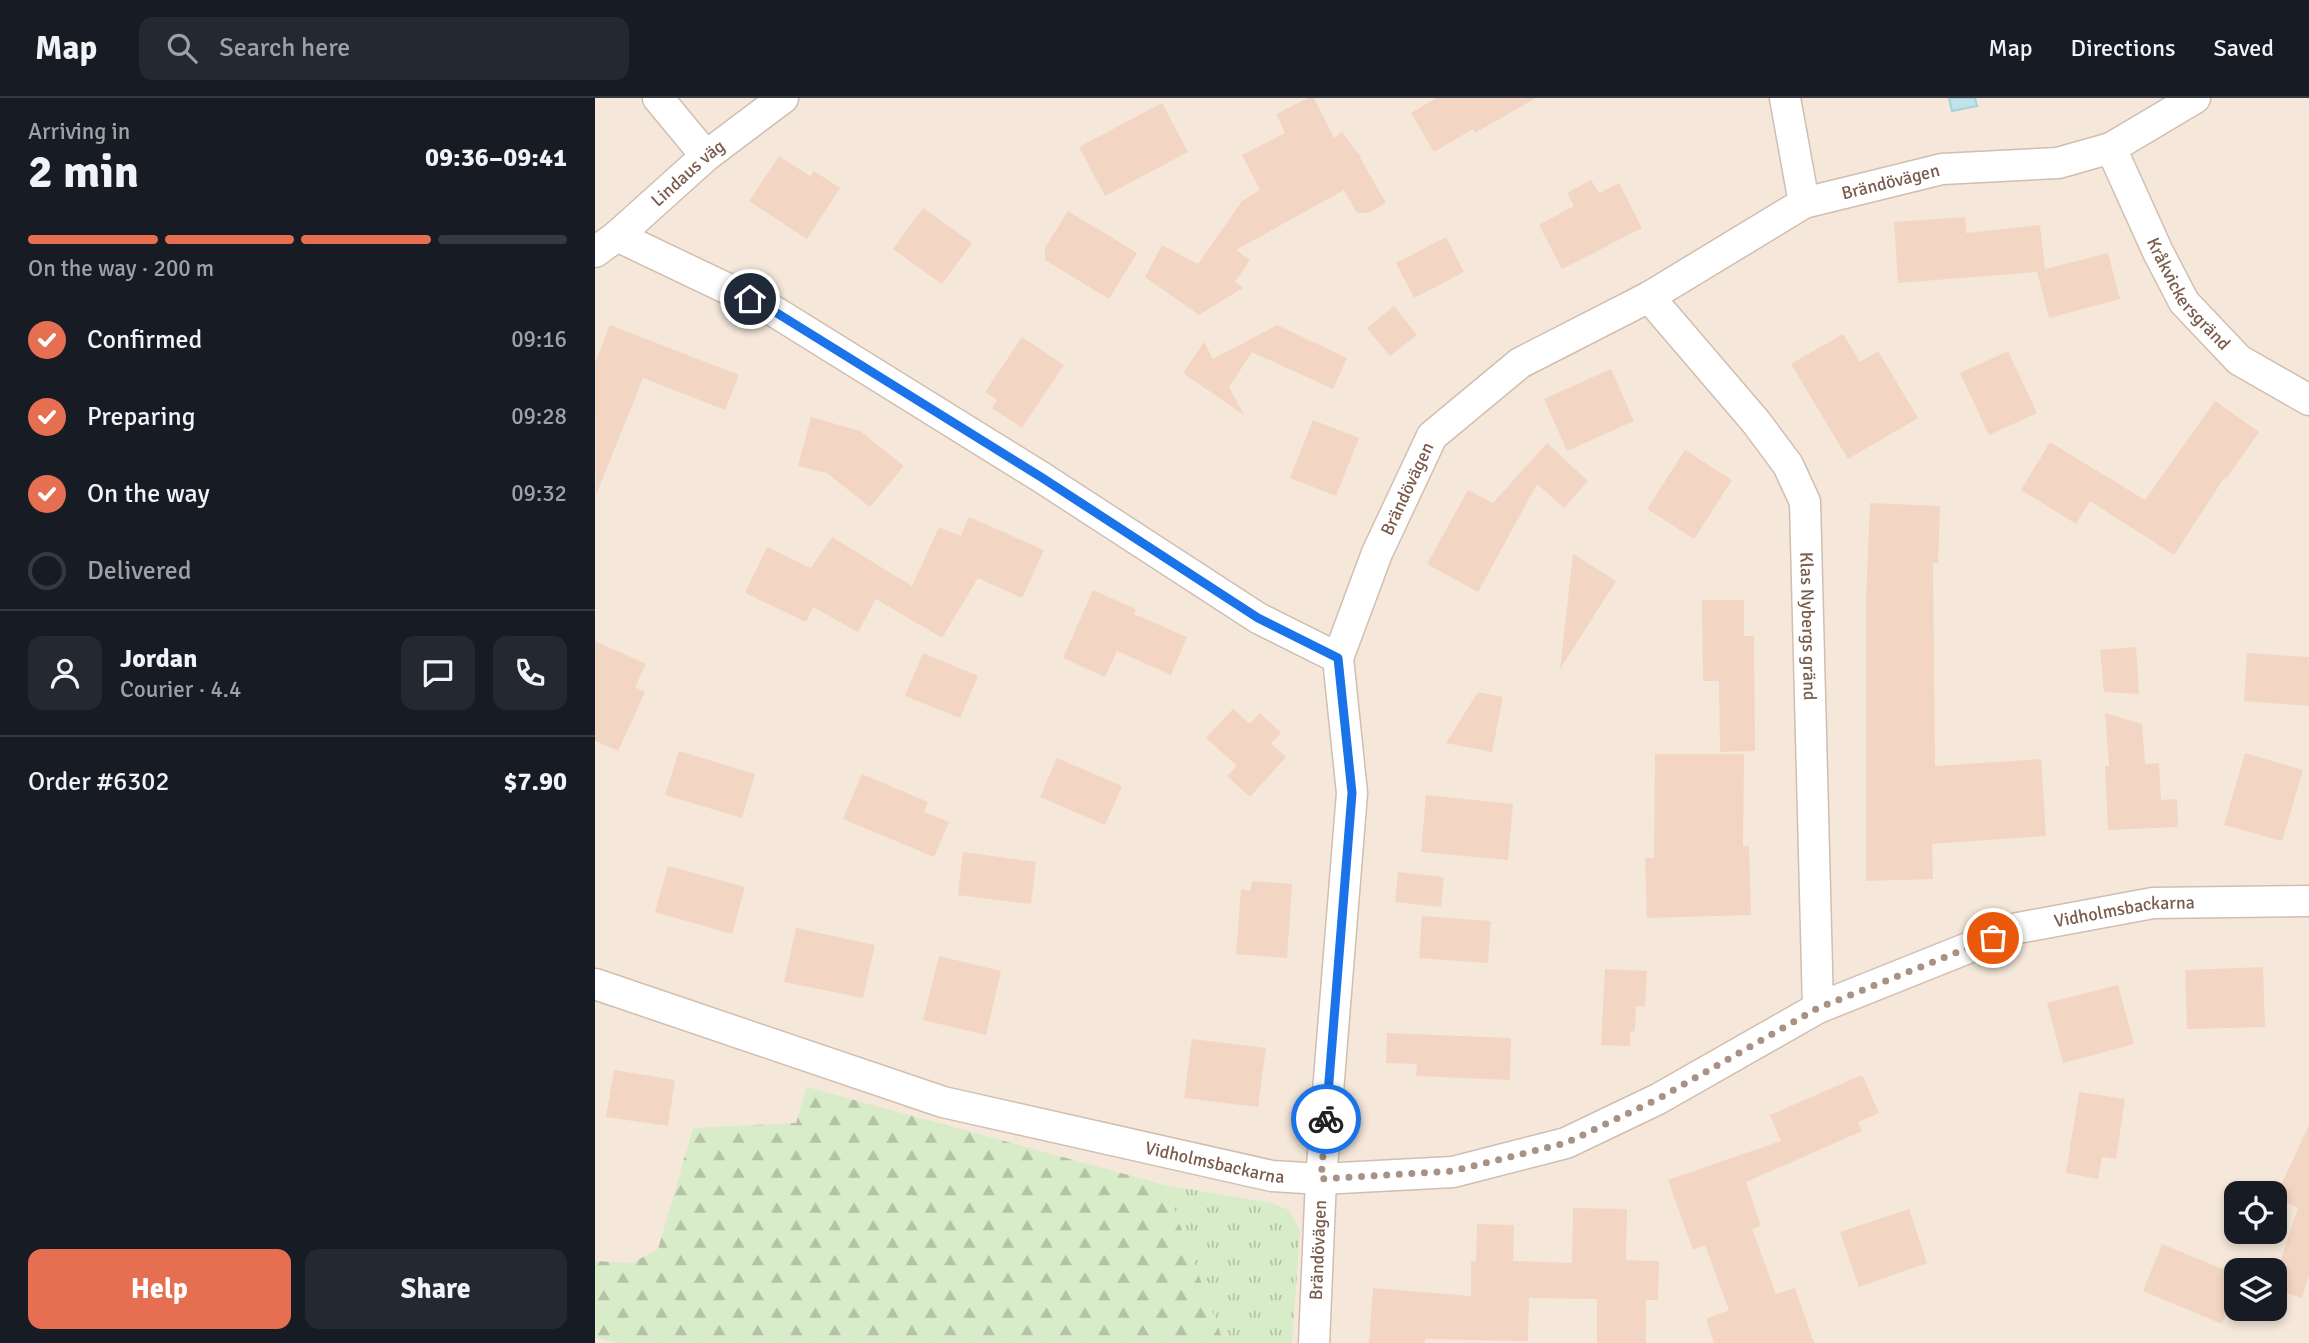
<!DOCTYPE html>
<meta charset="utf-8">
<style>
:root{--surface:#171b24;--page:#242831;--text:#f1f3f6;--muted:#9ea1a6;--line:#363941;--accent:#e76f51}
body{margin:0;font-family:Signika,sans-serif;background:var(--page);color:var(--text);height:100vh;display:flex;flex-direction:column;font-size:26px;white-space:nowrap}
*{box-sizing:border-box;margin:0}
p{font-size:23px;color:var(--muted)}
.icon{flex:none;width:38px;height:38px;fill:none;stroke:currentColor;stroke-width:2;stroke-linecap:round;stroke-linejoin:round}
.map{position:relative;flex:1;overflow:hidden}
.drawer{display:flex;flex-direction:column;background:var(--surface);width:595px}
.drawer>*{flex:none}
.fabs{position:absolute;left:1629px;top:1083px;display:grid;gap:14px}
.fabs a{display:grid;place-items:center;width:63px;height:63px;border-radius:14px;background:var(--surface);box-shadow:0 4px 10px #0003;font-size:35px}
.pin{position:absolute;display:grid;place-items:center;width:60px;height:60px;color:#fff;margin:-30px;border:4px solid #fff;border-radius:50%;box-shadow:0 2px 7px #0007}
.courier{position:absolute;display:grid;place-items:center;width:70px;height:70px;margin:-35px;border:5px solid #1a73e8;border-radius:50%;background:#fff;color:#222;box-shadow:0 2px 9px #0007}
.summary em{font-style:normal;font-weight:700}
.summary div{display:flex;flex-direction:column-reverse}
.summary{display:flex;align-items:center;justify-content:space-between;height:119px;padding:0 28px}
h1{font-size:46px;font-weight:700;line-height:52px}
.bar{display:grid;grid-template-columns:repeat(4,1fr);gap:10px 7px;align-content:center;height:84px;padding:0 28px}
.bar i{height:9px;border-radius:5px;background:var(--line)}
.bar .on{background:var(--accent)}
.bar p{grid-column:span 4}
.line{display:flex;align-items:center;gap:18px;padding:0 28px;border-top:2px solid var(--line)}
.line div{flex:1}
.round{display:grid;place-items:center;flex:none;width:74px;height:74px;border-radius:14px;background:var(--page)}
ol{padding:0 28px;list-style:none}
li{display:flex;align-items:center;gap:21px;height:77px}
li p{margin-inline-start:auto}
li .icon{padding:7px;border-radius:50%;background:var(--accent);color:#fff;stroke-width:4}
li:last-child{color:var(--muted)}
li i{width:38px;height:38px;border:4px solid var(--line);border-radius:50%}
.primary-button{display:flex;gap:14px;margin-top:auto;padding:14px 28px}
.primary-button a{flex:1;height:80px;border-radius:14px;background:var(--accent);color:#fff;font-size:28px;font-weight:700;line-height:80px;text-align:center}
.primary-button a+a{background:var(--page);color:var(--text)}
header{display:flex;align-items:center;gap:42px;box-sizing:border-box;height:98px;padding:0 35px;background:var(--surface);border-bottom:2px solid var(--line)}
header strong{font-size:33px}
nav{display:flex;gap:38px;margin-inline-start:auto;font-size:24px}
.search{width:490px;height:63px;background:var(--page);display:flex;align-items:center;gap:18px;box-sizing:border-box;padding:0 24px;border-radius:14px;color:var(--muted);font-size:26px}
main{display:flex;flex:1;min-height:0}
.map>svg:first-child{display:block}
</style>
<header>
<strong>Map</strong>
<div class="search"><svg class="icon" aria-label="search" viewBox="0 0 24 24"><circle cx="10" cy="10" r="6"/><path d="M15 15l6 6"/></svg>Search here</div>
<nav><a>Map</a><a>Directions</a><a>Saved</a></nav>
</header>
<main>
<section class="drawer">
<div class="summary"><div><h1>2 min</h1><p>Arriving in</p></div><em>09:36–09:41</em></div>
<div class="bar"><i class="on"></i><i class="on"></i><i class="on"></i><i></i><p>On the way · 200 m</p></div>
<ol>
<li><svg class="icon" aria-label="check" viewBox="0 0 24 24"><path d="M5 12l5 5 9-10"/></svg>Confirmed<p>09:16</p></li>
<li><svg class="icon" aria-label="check" viewBox="0 0 24 24"><path d="M5 12l5 5 9-10"/></svg>Preparing<p>09:28</p></li>
<li><svg class="icon" aria-label="check" viewBox="0 0 24 24"><path d="M5 12l5 5 9-10"/></svg>On the way<p>09:32</p></li>
<li><i></i>Delivered</li>
</ol>
<div class="line" style="height:126px"><a class="round"><svg class="icon" aria-label="person" viewBox="0 0 24 24"><circle cx="12" cy="8" r="4"/><path d="M4 21q1-7 8-7t8 7"/></svg></a><div><b>Jordan</b><p>Courier · 4.4</p></div><a class="round"><svg class="icon" aria-label="chat" viewBox="0 0 24 24"><path d="M4 5h16v11H9l-5 4z"/></svg></a><a class="round"><svg class="icon" aria-label="phone" viewBox="0 0 24 24"><path d="M5 4h4l2 5-3 2q2 4 5 5l2-3 5 2v4C11 20 4 13 5 4z"/></svg></a></div>
<div class="line" style="height:91px"><div>Order #6302</div><b>$7.90</b></div>
<div class="primary-button"><a>Help</a><a>Share</a></div>
</section>
<div class="map">
<svg width="1714" height="1245" viewBox="0 0 1714 1245">
<defs>
<pattern id="grass-tufts" width="24" height="20" patternUnits="userSpaceOnUse" patternTransform="scale(1.75)"><rect width="24" height="20" fill="#d8ecc9"/><path d="M3 7l-1-3M5 7V3M7 7l1-3M15 17l-1-3M17 17v-4M19 17l1-3" fill="none" stroke="#b4c2a5"/></pattern>
<pattern id="forest-firs" width="22" height="20" patternUnits="userSpaceOnUse" patternTransform="scale(1.75)"><rect width="22" height="20" fill="#d8ecc9"/><path d="M5 1l3.5 6h-7zM16 11l3.5 6h-7z" fill="#b4c2a5"/></pattern>
</defs>
<rect width="100%" height="100%" fill="#fdf6ec"/>
<path fill="#f5e8da" fill-rule="evenodd" d="M0,0H1714V1245H0ZM1642,1096H1680V1134H1642ZM1642,1172H1680V1211H1642Z"/>
<path fill="url(#grass-tufts)" d="M570,1087L676,1105L694,1112L705,1133L697,1245H629Z"/>
<path fill="url(#forest-firs)" d="M212,989L570,1087L629,1245H23L0,1239V1163L37,1165L63,1151L98,1030L201,1025Z"/>
<path fill="#bfe3e8" stroke="#a5d3da" stroke-width="2" d="M1354,0H1380L1382,8L1357,13Z"/>
<g fill="#f3d5c3">
<path d="M713,0H719L739,40L747,34L766,59L765,60L791,105L774,115H762L749,92L641,152L655,162L640,184L648,190L604,217L550,179L567,147L603,166L647,103L665,92L647,57L690,35L681,16Z"/>
<path d="M841,0H941L880,35L878,31L839,54L816,15Z"/>
<path d="M567,5L593,54L510,98L484,49Z"/>
<path d="M184,58L215,78L219,73L245,90L212,141L154,103Z"/>
<path d="M996,82L1004,95L1024,85L1047,130L967,171L944,127L979,108L972,95Z"/>
<path d="M328,110L377,145L347,186L298,151Z"/>
<path d="M473,113L542,155L514,201L450,162V150Z"/>
<path d="M1370,119L1371,135L1445,127L1450,171L1513,155L1525,201L1454,220L1442,174L1303,185L1299,124Z"/>
<path d="M851,139L869,174L819,200L801,165Z"/>
<path d="M799,208L822,237L795,258L772,230Z"/>
<path d="M15,227L144,277L130,312L48,280L1,397L0,265Z"/>
<path d="M682,227L752,260L738,291L657,254L634,289L649,317L588,275L609,244L618,261Z"/>
<path d="M1248,236L1265,264L1283,253L1323,320L1253,361L1196,266Z"/>
<path d="M427,239L469,267L427,330L397,310L402,302L390,294Z"/>
<path d="M1413,253L1442,315L1394,337L1365,275Z"/>
<path d="M1016,271L1039,323L972,353L949,301Z"/>
<path d="M1620,303L1664,334L1631,381L1629,380L1579,457L1495,403L1481,426L1426,392L1455,344L1550,402Z"/>
<path d="M216,319L265,333L309,368L275,409L232,375L203,368Z"/>
<path d="M718,322L764,340L741,398L695,380Z"/>
<path d="M952,345L993,383L969,410L942,386L883,494L832,466L873,392L898,405Z"/>
<path d="M1090,352L1137,382L1099,441L1052,411Z"/>
<path d="M1275,405L1345,408L1343,465H1338L1340,668L1446,661L1451,738L1337,746L1338,781L1271,783V502Z"/>
<path d="M374,419L449,452L427,500L383,480L347,540L281,501L263,534L218,509L211,524L150,495L172,449L216,470L237,439L317,488L344,429L366,438Z"/>
<path d="M978,456L1021,483L965,571Z"/>
<path d="M498,492L541,511L539,516L592,539L576,577L522,553L510,579L468,560Z"/>
<path d="M1107,502H1149V538H1159L1160,653L1125,654L1124,583H1108Z"/>
<path d="M0,543L51,566L40,589L50,594L23,653L0,643Z"/>
<path d="M1541,549L1544,596L1509,594L1505,552Z"/>
<path d="M328,555L383,578L365,620L310,598Z"/>
<path d="M1652,555L1714,559V608L1649,603Z"/>
<path d="M883,594L908,599L897,654L851,645Z"/>
<path d="M638,611L655,626L665,615L686,635L676,645L691,659L655,699L632,678L642,668L611,640Z"/>
<path d="M1510,615L1547,626L1550,666L1564,665L1566,702L1582,701L1583,729L1513,732L1510,668H1514Z"/>
<path d="M84,653L160,676L147,720L70,697Z"/>
<path d="M1650,655L1708,672L1687,743L1629,727Z"/>
<path d="M1060,656H1149L1148,748H1154L1156,817L1052,820L1050,760H1059Z"/>
<path d="M462,660L527,688L510,727L445,699Z"/>
<path d="M267,676L333,704L329,714L354,724L339,759L248,721Z"/>
<path d="M831,697L918,706L913,762L826,754Z"/>
<path d="M368,754L441,764L436,806L363,797Z"/>
<path d="M73,768L150,789L137,836L60,814Z"/>
<path d="M803,774L849,779L846,809L800,804Z"/>
<path d="M657,783L697,786L692,860L641,856L646,791L655,793Z"/>
<path d="M827,818L896,823L893,865L824,860Z"/>
<path d="M201,830L280,847L268,900L189,884Z"/>
<path d="M344,858L406,873L391,937L328,922Z"/>
<path d="M1668,869L1670,929L1592,931L1590,872Z"/>
<path d="M1010,871L1052,873L1050,909L1041,908L1040,933L1035,934V948L1006,947Z"/>
<path d="M1523,887L1539,946L1468,965L1452,905Z"/>
<path d="M792,935L916,940L915,982L821,978L822,966L791,965Z"/>
<path d="M597,941L671,950L663,1009L589,1000Z"/>
<path d="M19,972L80,982L73,1028L11,1019Z"/>
<path d="M1267,977L1284,1015L1263,1024L1267,1033L1151,1084L1166,1128L1157,1131L1181,1196L1200,1190L1219,1245H1119L1111,1221L1134,1212L1110,1147L1098,1152L1073,1082L1186,1043L1175,1017Z"/>
<path d="M1484,994L1530,1001L1521,1061L1507,1059L1503,1081L1471,1075Z"/>
<path d="M1714,1027V1177L1707,1200L1680,1191V1179L1703,1110L1680,1100Z"/>
<path d="M978,1110L1032,1111L1031,1162L1064,1163L1063,1202H1051V1245H1002V1201L934,1200L933,1243L830,1241V1245H774L778,1190L876,1198V1163H881L882,1126L919,1127L918,1163L977,1165Z"/>
<path d="M1314,1111L1332,1165L1264,1189L1245,1134Z"/>
<path d="M1567,1146L1642,1177V1190L1627,1226L1548,1193Z"/>
</g>
<g fill="none" stroke-linecap="round" stroke-linejoin="round">
<g stroke="#d1beb0" stroke-width="33">
<g id="street">
<path d="M63,0L111,58"/>
<path d="M1190,0L1209,105"/>
<path id="s1" d="M1516,50L1563,154L1589,204L1644,262L1714,302"/>
<path d="M22,138L177,212L446,379L663,520L743,560"/>
<path id="s2" d="M0,154L22,138L111,58L188,0"/>
<path id="s3" d="M1054,199L1161,324L1193,367L1210,404L1223,910"/>
<path id="s4" d="M0,886L348,1004L677,1078L726,1081L858,1074L971,1045L1063,1001L1223,910L1423,830L1558,805L1714,803"/>
<path id="s5" d="M719,1245L726,1081L757,695L743,560L782,455L837,338L925,265L1054,199L1209,105L1347,71L1463,65L1516,50L1600,0"/>
</g>
</g>
<use href="#street" stroke="#fff" stroke-width="30"/>
</g>
<g fill="none" stroke-linecap="round" stroke-linejoin="round">
<path stroke="#a89285" stroke-width="7" stroke-dasharray="0 12.6" d="M731,1021L726,1081L858,1073L971,1045L1063,1001L1223,910L1398,840"/>
<path stroke="#1a73e8" stroke-width="9" d="M155,201L177,212L446,379L663,520L743,560L757,695L731,1021"/>
</g>
<g text-anchor="middle" stroke-width="5" stroke-linejoin="round" paint-order="stroke">
<g font-size="18" fill="#7a5c4d" stroke="#fffaf3">
<text dy="6" stroke="none"><textPath href="#s2" startOffset="122">Lindaus väg</textPath></text>
<text dy="6" stroke="none"><textPath href="#s5" startOffset="1458">Brändövägen</textPath></text>
<text dy="6" stroke="none"><textPath href="#s1" startOffset="166">Kråkvickersgränd</textPath></text>
<text dy="6" stroke="none"><textPath href="#s5" startOffset="870">Brändövägen</textPath></text>
<text dy="6" stroke="none"><textPath href="#s3" startOffset="383">Klas Nybergs gränd</textPath></text>
<text dy="6" stroke="none"><textPath href="#s4" startOffset="1612">Vidholmsbackarna</textPath></text>
<text dy="6" stroke="none"><textPath href="#s4" startOffset="646">Vidholmsbackarna</textPath></text>
<text dy="6" stroke="none"><textPath href="#s5" startOffset="93">Brändövägen</textPath></text>
</g>
</g>
</svg>
<div class="fabs">
<a><svg class="icon" aria-label="locate" viewBox="0 0 24 24"><circle cx="12" cy="12" r="6"/><path d="M12 2v4M12 18v4M2 12h4M18 12h4"/></svg></a>
<a><svg class="icon" aria-label="layers" viewBox="0 0 24 24"><path d="M12 4l9 5-9 5-9-5zM3 14l9 5 9-5"/></svg></a>
</div>
<div class="pin" style="left:1398px;top:840px;background:#ea580c"><svg class="icon" aria-label="bag" viewBox="0 0 24 24"><path d="M5 8h14l-1 12H6zM9 8a3 3 0 0 1 6 0"/></svg></div>
<div class="pin" style="left:155px;top:201px;background:#1f2937"><svg class="icon" aria-label="home" viewBox="0 0 24 24"><path d="M3 11l9-7 9 7M6 9v11h12V9"/></svg></div>
<div class="courier" style="left:731px;top:1021px"><svg class="icon" aria-label="bike" viewBox="0 0 24 24"><circle cx="6" cy="16" r="4"/><circle cx="18" cy="16" r="4"/><path d="M6 16l4-8h5l3 8M10 8l3 8H6M13 5h3"/></svg></div>
</div>
</main>
